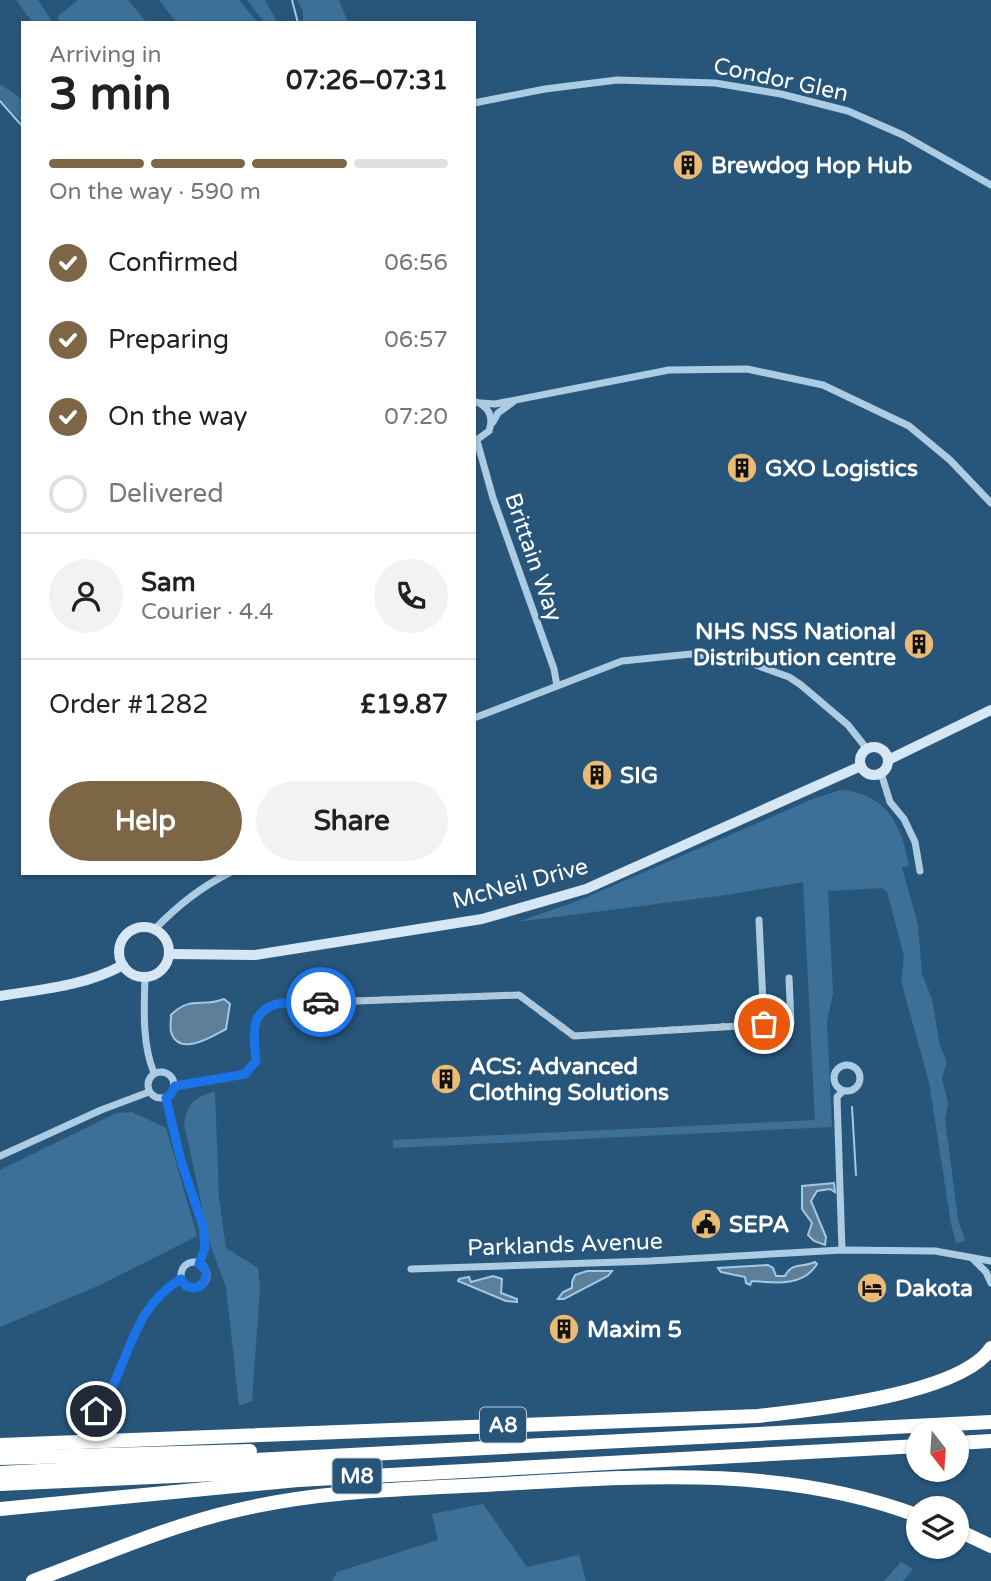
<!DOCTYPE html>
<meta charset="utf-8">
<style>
:root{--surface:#fff;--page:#f2f2f2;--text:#222;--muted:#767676;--line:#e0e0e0;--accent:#7c6646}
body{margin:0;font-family:"Varela Round",sans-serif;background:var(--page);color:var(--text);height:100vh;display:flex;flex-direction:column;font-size:26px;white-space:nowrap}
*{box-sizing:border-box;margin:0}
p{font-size:23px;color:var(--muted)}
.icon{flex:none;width:38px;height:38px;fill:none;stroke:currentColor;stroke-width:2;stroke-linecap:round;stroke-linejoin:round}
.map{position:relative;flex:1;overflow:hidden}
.drawer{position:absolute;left:21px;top:21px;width:455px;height:854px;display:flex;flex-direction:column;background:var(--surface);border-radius:0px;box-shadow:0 2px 5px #0004}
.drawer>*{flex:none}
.needle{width:46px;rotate:163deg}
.tools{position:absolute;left:906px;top:1419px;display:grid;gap:14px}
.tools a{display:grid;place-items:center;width:63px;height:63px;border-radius:50%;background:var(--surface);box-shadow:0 2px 5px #0004;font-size:35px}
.pin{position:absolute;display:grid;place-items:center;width:60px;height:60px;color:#fff;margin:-30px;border:4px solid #fff;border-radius:50%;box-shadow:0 2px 7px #0007}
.courier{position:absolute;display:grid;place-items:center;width:70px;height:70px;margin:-35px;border:5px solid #1a73e8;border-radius:50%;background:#fff;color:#222;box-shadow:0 2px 9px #0007}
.headline em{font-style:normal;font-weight:700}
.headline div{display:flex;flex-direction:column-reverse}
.headline{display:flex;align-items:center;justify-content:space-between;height:119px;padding:0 28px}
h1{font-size:46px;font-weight:700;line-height:52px}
.bar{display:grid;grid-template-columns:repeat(4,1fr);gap:10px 7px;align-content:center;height:84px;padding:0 28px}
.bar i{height:9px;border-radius:5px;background:var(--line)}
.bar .on{background:var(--accent)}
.bar p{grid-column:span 4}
.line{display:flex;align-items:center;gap:18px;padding:0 28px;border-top:2px solid var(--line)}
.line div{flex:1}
.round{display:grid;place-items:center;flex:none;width:74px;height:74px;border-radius:37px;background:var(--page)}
ol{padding:0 28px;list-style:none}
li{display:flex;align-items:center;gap:21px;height:77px}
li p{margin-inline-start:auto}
li .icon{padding:7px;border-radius:50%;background:var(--accent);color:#fff;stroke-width:4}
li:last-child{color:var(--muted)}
li i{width:38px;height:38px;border:4px solid var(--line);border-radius:50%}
.primary-button{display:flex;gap:14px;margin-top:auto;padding:14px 28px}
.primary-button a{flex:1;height:80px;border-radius:42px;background:var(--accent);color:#fff;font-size:28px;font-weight:700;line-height:80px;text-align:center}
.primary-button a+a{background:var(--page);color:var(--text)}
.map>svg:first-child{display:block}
</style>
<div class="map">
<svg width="991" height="1581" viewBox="0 0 991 1581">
<rect width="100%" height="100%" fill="#28567b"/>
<g fill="#3c7098">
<path d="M16,0H38L53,23H33Z"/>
<path d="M78,0H128L147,23H61L57,17Z"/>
<path d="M159,0H239L258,23H177Z"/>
<path d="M247,0H265L278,23H265Z"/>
<path d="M297,0H339L348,23H303V11Z"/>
<path d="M0,84L23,100V123L0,99Z"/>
<path d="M841,790C887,794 902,825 909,866L902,867L918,925L922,974L932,999L940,1046L947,1062L942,1078L948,1104L945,1119L958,1219L965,1241L956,1243L951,1224L929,1082L901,981L904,956L887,892L882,888L828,891L833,994L827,1021L832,1127L393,1148V1140L815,1120L803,882L726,895L517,922L575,902L813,799Z"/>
<path d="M215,1091L219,1198L226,1248L258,1268L260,1288L252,1401L239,1406L226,1287L210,1244L184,1123C189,1100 194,1099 215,1091Z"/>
<path d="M132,1112L166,1128L197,1236L100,1285L0,1327V1170L116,1113Z"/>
<path d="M483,1504L527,1567L579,1555L586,1581H332L337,1572L438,1540L432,1514Z"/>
<path d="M901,1562L913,1569L903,1581H884Z"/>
</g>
<g fill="#5e7f99" stroke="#a1c8e4" stroke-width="2">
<path d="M224,999L230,1004L226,1029C213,1036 179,1058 171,1032C170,1028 171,1020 171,1015C191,995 202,1008 224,999Z"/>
<path d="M834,1183L835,1192L830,1189L817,1191L811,1201L826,1237L825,1245L814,1241L808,1235L812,1223L802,1209V1186Z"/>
<path d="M815,1262L817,1264C803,1287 775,1283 752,1281L750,1285L746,1283L745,1277L721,1272L718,1268L768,1265L773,1268L776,1276H785C792,1262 802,1268 815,1262Z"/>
<path d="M587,1271H612L608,1276L564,1299H558L563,1292L572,1288V1282L575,1275Z"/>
<path d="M493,1276L502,1279L501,1293L517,1299V1302L506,1301L458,1281L459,1279L469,1277L471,1282Z"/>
</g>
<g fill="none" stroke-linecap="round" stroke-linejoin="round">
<g stroke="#a1c8e4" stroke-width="2">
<path d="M292,0L298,23"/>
<path d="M0,101L23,127"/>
<path d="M852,1107L856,1175"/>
</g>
<g stroke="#accce4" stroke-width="7">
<path d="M474,103L545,89L617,80L715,83L781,94L848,111L903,135L991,185"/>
<path d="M474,401C489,406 494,417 489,431L475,441"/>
<path d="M481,403L495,404L669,370L747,369L823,385L909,426L950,460L991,503"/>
<path d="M493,422L498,413L513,402"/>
<path d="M477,441L493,498L554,669L557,686"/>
<path d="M474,718L622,661L691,654L742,660L789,677L801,685L848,725L867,749"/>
<path d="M881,773L890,802L904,819L915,842L920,871"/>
<path d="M759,920L764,1024"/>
<path d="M155,929C177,906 201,887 229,873"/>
<path d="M145,977C144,1008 142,1044 154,1073"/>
<circle cx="847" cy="1078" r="13"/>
<circle cx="161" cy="1085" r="13"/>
<path d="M175,1086L245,1074L256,1061C255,1036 248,1015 276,1004L519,995L574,1036L791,1023L789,978"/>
<path d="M166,1098L181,1161L203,1226L205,1248L199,1264"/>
<path d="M0,1156L101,1110L149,1092"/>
<path d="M842,1250L837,1097L843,1091"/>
<path d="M972,1258L986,1272L991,1283"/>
<circle cx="194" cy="1275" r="13"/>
<path d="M411,1269L650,1261L842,1250L935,1251L991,1261"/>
<path d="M96,1411C102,1402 110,1393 114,1383C132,1343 140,1302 181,1279"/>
</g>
<g stroke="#d5e6f4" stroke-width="10">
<circle cx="874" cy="761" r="14"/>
<path d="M888,760L991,710"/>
<circle cx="144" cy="952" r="25"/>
<path d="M169,954L255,955L482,919L586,889L861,766"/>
<path d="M0,996C43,989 85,986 123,965"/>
</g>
<g stroke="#fff" stroke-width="14">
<path d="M957,1443L991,1441"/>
<path d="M0,1445L758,1416C812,1410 961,1394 991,1348"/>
<path d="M0,1458L250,1451"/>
<path d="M0,1473L991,1422"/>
<path d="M0,1484L328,1469"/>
<path d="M0,1509L298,1480L919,1446"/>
<path d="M957,1530L991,1546"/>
<path d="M33,1581C101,1556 167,1526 238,1510C318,1491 402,1489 485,1485C630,1477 779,1463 919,1516"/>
</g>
</g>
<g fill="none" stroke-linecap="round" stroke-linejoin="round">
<path stroke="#b4c4d1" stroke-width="7" stroke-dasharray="0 12.6" d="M321,1002L519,995L574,1036L764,1024"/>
<path stroke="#1a73e8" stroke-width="9" d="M96,1411C102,1402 110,1393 114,1383C132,1343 141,1302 181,1279L186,1286L193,1288C203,1287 208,1279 205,1269L199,1264L205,1248L203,1226L181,1161L166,1098L171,1094L175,1086L245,1074L256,1061C255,1050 253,1038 255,1027C259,996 298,1003 321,1002"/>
</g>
<defs>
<g id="building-disc" transform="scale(1.575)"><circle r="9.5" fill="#ebba73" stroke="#28567b"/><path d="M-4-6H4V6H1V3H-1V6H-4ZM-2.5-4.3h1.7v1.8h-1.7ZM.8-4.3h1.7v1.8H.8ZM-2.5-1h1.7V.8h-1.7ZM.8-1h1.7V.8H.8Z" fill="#111"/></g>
<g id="civic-disc" transform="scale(1.575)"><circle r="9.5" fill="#ebba73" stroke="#28567b"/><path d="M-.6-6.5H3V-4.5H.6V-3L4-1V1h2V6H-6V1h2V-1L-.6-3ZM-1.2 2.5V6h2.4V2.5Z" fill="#111"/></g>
<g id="hotel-disc" transform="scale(1.575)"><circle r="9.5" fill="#ebba73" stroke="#28567b"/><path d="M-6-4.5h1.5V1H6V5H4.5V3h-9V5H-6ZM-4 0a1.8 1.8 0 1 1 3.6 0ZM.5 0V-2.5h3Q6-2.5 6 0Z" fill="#111"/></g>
</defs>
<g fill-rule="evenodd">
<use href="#building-disc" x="688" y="165"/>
<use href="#building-disc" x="742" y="468"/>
<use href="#building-disc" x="919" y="644"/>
<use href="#building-disc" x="597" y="775"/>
<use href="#building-disc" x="446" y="1079"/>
<use href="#civic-disc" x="706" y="1224"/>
<use href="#hotel-disc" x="872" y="1288"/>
<use href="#building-disc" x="564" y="1329"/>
</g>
<g text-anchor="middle" stroke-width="5" stroke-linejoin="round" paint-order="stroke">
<g fill="#28567b" stroke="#beccd7" stroke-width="2">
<rect x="480" y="1407.5" width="46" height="35" rx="5"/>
<rect x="332.5" y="1458.5" width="49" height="35" rx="5"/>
</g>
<g font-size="21" font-weight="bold" fill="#fff">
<text x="503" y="1432">A8</text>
<text x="357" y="1483">M8</text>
</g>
<g font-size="23" fill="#fff" stroke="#28567b">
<text transform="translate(781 79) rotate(12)" y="8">Condor Glen</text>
<text transform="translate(534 557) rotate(71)" y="8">Brittain Way</text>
<text transform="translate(520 883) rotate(-15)" y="8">McNeil Drive</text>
<text transform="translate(565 1244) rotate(-2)" y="8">Parklands Avenue</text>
</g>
<g font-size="23" font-weight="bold" fill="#fff" stroke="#28567b" text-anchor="start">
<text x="711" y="173">Brewdog Hop Hub</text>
<text x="765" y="476">GXO Logistics</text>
<text x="896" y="639" text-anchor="end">NHS NSS National<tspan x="896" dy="26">Distribution centre</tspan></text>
<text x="620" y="783">SIG</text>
<text x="469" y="1074">ACS: Advanced<tspan x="469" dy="26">Clothing Solutions</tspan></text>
<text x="729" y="1232">SEPA</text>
<text x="895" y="1296">Dakota</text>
<text x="587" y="1337">Maxim 5</text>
</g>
</g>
</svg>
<div class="tools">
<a><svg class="needle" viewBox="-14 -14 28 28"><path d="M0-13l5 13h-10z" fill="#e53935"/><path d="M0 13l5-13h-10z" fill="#767676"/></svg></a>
<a><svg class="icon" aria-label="layers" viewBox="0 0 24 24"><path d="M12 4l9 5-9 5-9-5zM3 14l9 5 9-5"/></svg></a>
</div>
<div class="pin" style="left:764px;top:1024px;background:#ea580c"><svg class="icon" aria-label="bag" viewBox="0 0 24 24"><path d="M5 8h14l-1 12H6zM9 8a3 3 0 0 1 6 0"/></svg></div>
<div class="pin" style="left:96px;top:1411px;background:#1f2937"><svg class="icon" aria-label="home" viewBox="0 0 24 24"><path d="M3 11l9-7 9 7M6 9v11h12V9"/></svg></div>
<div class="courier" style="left:321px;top:1002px"><svg class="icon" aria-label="car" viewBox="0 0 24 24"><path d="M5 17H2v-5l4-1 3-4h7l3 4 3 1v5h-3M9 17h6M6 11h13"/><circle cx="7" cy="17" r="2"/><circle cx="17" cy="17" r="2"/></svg></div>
<section class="drawer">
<div class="headline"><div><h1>3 min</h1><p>Arriving in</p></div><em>07:26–07:31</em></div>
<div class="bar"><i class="on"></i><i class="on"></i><i class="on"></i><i></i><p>On the way · 590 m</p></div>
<ol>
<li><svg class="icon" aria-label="check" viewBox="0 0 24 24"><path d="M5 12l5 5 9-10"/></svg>Confirmed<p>06:56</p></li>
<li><svg class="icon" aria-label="check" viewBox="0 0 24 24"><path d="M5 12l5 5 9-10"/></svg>Preparing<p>06:57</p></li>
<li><svg class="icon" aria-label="check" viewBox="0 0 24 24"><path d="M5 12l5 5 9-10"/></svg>On the way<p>07:20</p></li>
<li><i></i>Delivered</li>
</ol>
<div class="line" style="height:126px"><a class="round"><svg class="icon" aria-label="person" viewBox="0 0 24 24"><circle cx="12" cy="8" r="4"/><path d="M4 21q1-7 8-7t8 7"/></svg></a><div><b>Sam</b><p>Courier · 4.4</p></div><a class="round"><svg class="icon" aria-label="phone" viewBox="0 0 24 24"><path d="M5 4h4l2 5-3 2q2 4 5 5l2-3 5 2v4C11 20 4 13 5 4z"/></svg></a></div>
<div class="line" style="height:91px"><div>Order #1282</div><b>£19.87</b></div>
<div class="primary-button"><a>Help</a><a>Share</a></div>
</section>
</div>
